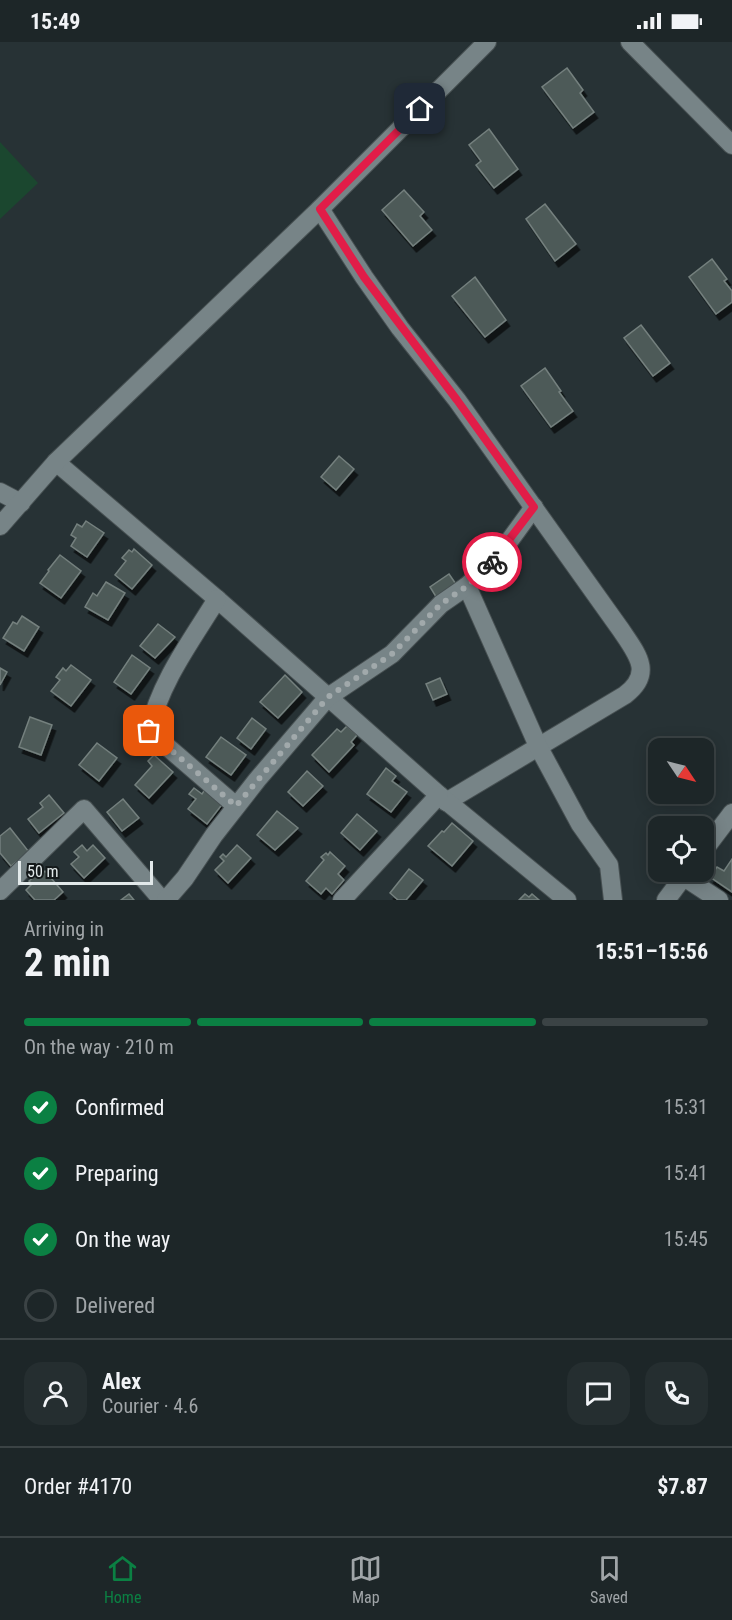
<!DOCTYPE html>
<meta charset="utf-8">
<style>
:root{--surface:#1d2628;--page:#252e30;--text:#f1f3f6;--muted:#a0a5a8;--line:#3b4345;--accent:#0b8043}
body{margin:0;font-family:"Roboto Condensed",sans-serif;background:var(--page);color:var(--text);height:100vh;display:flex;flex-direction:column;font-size:22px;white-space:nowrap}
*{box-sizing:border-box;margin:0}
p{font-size:20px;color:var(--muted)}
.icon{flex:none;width:33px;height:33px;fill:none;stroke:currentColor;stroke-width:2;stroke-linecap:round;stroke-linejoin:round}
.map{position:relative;height:858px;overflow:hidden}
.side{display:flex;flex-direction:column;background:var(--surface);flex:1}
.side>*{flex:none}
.needle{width:39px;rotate:125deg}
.controls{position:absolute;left:648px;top:696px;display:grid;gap:12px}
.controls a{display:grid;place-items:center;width:66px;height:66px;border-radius:12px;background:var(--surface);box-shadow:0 3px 15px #0003,0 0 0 2px var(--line);font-size:30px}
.scale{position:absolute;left:18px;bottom:15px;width:135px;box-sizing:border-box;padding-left:6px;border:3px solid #e2e9ea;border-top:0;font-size:16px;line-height:21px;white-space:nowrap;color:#e2e9ea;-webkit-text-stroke:4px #14191a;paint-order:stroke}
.pin{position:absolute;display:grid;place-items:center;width:51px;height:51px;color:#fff;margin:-26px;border-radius:12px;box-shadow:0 3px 9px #0006}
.courier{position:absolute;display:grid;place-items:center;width:60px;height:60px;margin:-30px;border:4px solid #e11d48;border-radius:50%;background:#fff;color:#222;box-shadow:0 2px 8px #0007}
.head em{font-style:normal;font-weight:700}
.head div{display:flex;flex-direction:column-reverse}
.head{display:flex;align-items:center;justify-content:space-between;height:102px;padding:0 24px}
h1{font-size:39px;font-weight:700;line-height:45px}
.bar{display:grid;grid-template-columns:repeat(4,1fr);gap:9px 6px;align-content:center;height:72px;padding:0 24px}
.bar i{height:8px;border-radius:4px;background:var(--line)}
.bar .current{background:var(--accent)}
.bar p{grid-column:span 4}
.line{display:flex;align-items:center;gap:15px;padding:0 24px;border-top:2px solid var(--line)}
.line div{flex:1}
.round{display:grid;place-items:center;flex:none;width:63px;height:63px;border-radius:18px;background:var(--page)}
ol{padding:0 24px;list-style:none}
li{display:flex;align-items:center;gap:18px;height:66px}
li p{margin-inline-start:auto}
li .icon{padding:6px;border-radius:50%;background:var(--accent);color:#fff;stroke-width:4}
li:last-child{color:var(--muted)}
li i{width:33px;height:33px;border:3px solid var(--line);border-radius:50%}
.status{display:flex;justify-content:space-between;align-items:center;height:42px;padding:0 30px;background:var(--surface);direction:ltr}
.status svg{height:16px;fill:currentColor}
.tabs{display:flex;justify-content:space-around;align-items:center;height:84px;border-top:2px solid var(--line);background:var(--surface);font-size:16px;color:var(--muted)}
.tabs a{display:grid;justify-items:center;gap:3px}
.tabs .current{color:var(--accent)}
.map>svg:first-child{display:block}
</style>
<div class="status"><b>15:49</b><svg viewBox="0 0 49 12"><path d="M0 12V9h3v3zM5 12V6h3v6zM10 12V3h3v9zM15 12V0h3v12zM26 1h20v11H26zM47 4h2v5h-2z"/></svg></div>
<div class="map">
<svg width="732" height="858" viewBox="0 0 732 858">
<defs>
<filter id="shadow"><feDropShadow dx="3.5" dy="6" stdDeviation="0" flood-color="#0009"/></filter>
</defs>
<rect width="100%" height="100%" fill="#273235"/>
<path fill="#1b472f" d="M0,100L38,141L0,177Z"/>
<g fill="#4e5a58" stroke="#74807e" stroke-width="1.5" filter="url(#shadow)">
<path d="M567,26L583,48L580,51L594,70L573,86L542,45Z"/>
<path d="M489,87L518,127L494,146L476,123L481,119L469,103Z"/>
<path d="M404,148L424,170L420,174L432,188L413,204L382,168Z"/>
<path d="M545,162L576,202L555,219L526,177Z"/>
<path d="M712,217L727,237L724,239L732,249V260L716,272L689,235Z"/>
<path d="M475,235L506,278L485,295L452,254Z"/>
<path d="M641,283L670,321L653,334L624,296Z"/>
<path d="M545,326L561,349L559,350L573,369L551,385L521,344Z"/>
<path d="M339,414L354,427L336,448L321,435Z"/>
<path d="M86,479L104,491L87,515L71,504L76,496L71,493L77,482L82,485Z"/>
<path d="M134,507L152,523L132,547L115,533L126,519L122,516L129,508L132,510Z"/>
<path d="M60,513L81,529L61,556L40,541L49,529L48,528Z"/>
<path d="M449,532L458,545L438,558L430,545Z"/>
<path d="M106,540L125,551L108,578L85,565L93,551L97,554Z"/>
<path d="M22,574L39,585L24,609L3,596L13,580L17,582Z"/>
<path d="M158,582L175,595L155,616L140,604Z"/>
<path d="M132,613L150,626L131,652L114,640Z"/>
<path d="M71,623L91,638L71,664L51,649L60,638L56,635L63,626L66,629Z"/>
<path d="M0,626L7,630L0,643Z"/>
<path d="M285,633L302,650L278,676L260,660Z"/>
<path d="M440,636L447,652L433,658L426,642Z"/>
<path d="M30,675L52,683L41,713L19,705Z"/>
<path d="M252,676L266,687L251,707L237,696Z"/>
<path d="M347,684L357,693L351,700L354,703L329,730L312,713L337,687L341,690Z"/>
<path d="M221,695L246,713L231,733L206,715Z"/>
<path d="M97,701L117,716L99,739L79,723Z"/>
<path d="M154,713L173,730L149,756L135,743L152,724L148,719Z"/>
<path d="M386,726L396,734L392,739L407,750L391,770L367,752Z"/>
<path d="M307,729L323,744L303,764L288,750Z"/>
<path d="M194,746L202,752L206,746L224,760L207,782L188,767L196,757L189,752Z"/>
<path d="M49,753L64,771L39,791L28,777L43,765L40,761Z"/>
<path d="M123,757L139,776L122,789L107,770Z"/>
<path d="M277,769L298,786L275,808L257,793Z"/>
<path d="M357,772L377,789L360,808L341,791Z"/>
<path d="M452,781L473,799L452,824L428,804L442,789L444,790Z"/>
<path d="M10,786L29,810L11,824L0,811V794Z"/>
<path d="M82,803L87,809L93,803L105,816L84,836L71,822L79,815L74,810Z"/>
<path d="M237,803L251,816L228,841L215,828L224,819L220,815L223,812L226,815Z"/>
<path d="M330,810L345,824L338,832L344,838L332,852L326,846L321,852L306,839L324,818L321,815L326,811L328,813Z"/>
<path d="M732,817V850L710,835L717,825L724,829Z"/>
<path d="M409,827L423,838L406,858H398L390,851Z"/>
<path d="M45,829L63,850L54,858H35L26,848L32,842L29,839L39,831L41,833Z"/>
<path d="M129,852L134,858H121Z"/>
<path d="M525,852L529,855L532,852L539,858H519Z"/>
</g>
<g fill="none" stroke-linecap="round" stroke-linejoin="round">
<g stroke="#475052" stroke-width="20">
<g id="minor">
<path d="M630,0L732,103"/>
<path d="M320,167L364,235L400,286L457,358L621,588C637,612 654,631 625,653L446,760"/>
<path d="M56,420L217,557L439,753L567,858"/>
<path d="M0,450L21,461"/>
<path d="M0,484L56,420L320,167L487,0"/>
<path d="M467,544L538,704L580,782L609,823L613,858"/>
<path d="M217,557C191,599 160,640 149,689L236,764"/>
<path d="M704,808L732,771"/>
<path d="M684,835L719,858"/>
<path d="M0,849L84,767L162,858"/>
<path d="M166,858L185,836L214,793L257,738L328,655L392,612L441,562L467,544L502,509L534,465"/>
<path d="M342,858L439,753"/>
<path d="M666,858L687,830"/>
</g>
</g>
<use href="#minor" stroke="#778487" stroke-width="18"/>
</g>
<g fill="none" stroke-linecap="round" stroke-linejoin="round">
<path stroke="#a1a9ab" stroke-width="6" stroke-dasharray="0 10.8" d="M149,689L236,764L328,655L392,612L441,562L467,544L492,520"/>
<path stroke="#e11d48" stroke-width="8" d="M420,67L320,167L364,235L457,358L534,465L492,520"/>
</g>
</svg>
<div class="controls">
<a><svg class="needle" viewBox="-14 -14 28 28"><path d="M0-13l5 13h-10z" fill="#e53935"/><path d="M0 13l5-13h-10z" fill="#a0a5a8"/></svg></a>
<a><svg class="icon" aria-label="locate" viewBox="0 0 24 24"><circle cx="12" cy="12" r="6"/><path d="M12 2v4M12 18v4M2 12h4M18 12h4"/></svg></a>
</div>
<div class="scale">50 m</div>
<div class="pin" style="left:149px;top:689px;background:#ea580c"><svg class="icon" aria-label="bag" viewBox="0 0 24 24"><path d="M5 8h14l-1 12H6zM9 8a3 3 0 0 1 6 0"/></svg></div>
<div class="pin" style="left:420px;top:67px;background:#1f2937"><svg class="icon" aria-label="home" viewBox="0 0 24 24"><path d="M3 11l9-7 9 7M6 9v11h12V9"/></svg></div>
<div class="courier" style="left:492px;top:520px"><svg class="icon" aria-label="bike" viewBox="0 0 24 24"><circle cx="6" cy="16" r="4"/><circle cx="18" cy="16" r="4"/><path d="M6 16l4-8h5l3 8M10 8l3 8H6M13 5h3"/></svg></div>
</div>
<section class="side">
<div class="head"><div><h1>2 min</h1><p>Arriving in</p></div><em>15:51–15:56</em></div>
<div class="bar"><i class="current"></i><i class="current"></i><i class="current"></i><i></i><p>On the way · 210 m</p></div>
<ol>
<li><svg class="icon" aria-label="check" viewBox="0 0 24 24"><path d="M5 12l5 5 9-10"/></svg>Confirmed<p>15:31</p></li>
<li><svg class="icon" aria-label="check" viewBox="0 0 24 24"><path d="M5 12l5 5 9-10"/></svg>Preparing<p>15:41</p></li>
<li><svg class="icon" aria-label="check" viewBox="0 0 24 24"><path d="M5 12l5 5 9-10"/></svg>On the way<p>15:45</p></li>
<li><i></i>Delivered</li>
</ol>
<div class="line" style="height:108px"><a class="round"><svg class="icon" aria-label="person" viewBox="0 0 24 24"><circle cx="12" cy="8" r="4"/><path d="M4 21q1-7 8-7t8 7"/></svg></a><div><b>Alex</b><p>Courier · 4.6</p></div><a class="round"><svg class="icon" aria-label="chat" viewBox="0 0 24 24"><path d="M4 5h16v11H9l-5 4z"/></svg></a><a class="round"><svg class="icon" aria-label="phone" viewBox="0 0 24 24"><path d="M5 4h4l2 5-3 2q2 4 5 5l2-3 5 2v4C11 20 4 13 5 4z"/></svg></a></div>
<div class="line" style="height:78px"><div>Order #4170</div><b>$7.87</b></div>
</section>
<nav class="tabs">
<a class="current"><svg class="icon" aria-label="home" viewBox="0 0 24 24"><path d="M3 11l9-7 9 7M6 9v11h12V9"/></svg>Home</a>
<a><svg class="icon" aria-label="map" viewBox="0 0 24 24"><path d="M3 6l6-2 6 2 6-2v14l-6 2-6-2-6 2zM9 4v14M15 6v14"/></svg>Map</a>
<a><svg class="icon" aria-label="saved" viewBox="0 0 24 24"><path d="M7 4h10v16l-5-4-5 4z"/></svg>Saved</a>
</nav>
